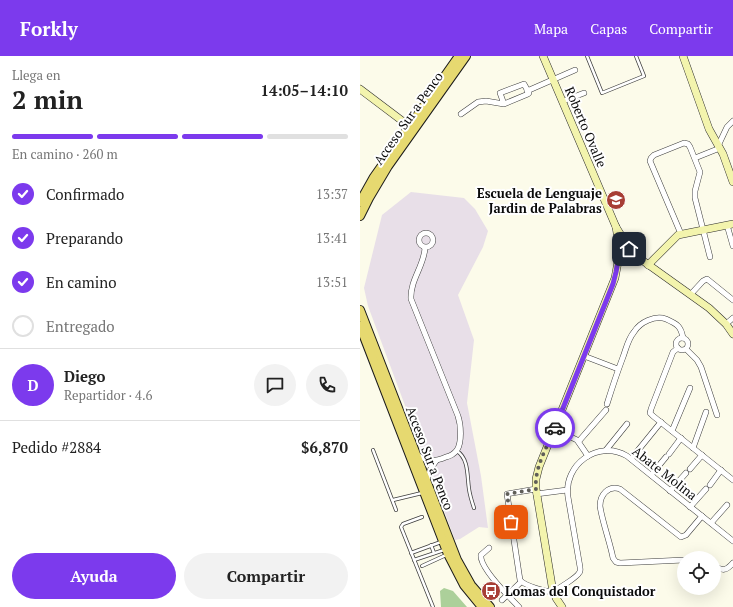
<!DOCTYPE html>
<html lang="es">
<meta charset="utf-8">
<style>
:root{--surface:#fff;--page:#f2f2f2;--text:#222;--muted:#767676;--line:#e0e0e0;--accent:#7c3aed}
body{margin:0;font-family:"PT Serif",serif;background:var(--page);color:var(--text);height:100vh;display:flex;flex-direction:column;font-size:15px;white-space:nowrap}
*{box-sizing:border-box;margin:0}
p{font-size:13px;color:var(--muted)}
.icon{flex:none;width:22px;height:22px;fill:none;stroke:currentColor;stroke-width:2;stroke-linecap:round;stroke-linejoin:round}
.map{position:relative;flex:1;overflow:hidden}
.details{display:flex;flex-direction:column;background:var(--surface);width:360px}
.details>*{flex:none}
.fabs{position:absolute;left:317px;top:495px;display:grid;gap:8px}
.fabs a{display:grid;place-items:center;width:44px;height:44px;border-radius:50%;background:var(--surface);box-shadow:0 4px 16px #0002;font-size:20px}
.pin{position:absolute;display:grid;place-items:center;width:34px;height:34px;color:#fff;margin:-17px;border-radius:8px;box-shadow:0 2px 6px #0006}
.courier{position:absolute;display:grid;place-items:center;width:40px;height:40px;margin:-20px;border:3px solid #7c3aed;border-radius:50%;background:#fff;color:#222;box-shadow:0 1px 5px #0007}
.head em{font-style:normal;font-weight:700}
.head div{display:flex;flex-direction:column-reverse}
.head{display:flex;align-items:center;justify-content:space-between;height:68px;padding:0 12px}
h1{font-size:26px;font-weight:700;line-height:30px}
.bar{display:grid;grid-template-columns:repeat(4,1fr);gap:6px 4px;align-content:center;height:48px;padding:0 12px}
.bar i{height:5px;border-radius:3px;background:var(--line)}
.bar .active{background:var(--accent)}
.bar p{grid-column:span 4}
.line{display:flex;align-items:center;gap:10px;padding:0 12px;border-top:1px solid var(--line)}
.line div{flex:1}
.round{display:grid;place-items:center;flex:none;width:42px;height:42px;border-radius:21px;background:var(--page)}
ol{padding:0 12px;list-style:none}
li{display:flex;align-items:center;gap:12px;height:44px}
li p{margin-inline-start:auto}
li .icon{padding:4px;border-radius:50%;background:var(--accent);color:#fff;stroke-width:4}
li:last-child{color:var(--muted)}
li i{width:22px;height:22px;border:2px solid var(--line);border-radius:50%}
.button{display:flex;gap:8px;margin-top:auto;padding:8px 12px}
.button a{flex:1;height:46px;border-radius:24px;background:var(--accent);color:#fff;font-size:16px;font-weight:700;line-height:46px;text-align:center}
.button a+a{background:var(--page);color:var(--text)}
header{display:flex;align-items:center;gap:24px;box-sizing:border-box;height:56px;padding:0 20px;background:var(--accent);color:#fff}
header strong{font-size:19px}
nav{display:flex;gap:22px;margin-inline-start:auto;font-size:14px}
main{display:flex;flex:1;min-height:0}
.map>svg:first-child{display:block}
</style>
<header>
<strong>Forkly</strong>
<nav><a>Mapa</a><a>Capas</a><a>Compartir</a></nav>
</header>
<main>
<section class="details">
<div class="head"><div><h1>2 min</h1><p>Llega en</p></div><em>14:05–14:10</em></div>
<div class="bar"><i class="active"></i><i class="active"></i><i class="active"></i><i></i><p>En camino · 260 m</p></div>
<ol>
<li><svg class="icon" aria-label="check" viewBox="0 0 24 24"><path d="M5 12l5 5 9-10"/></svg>Confirmado<p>13:37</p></li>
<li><svg class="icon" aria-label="check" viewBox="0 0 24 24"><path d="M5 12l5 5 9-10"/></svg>Preparando<p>13:41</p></li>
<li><svg class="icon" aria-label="check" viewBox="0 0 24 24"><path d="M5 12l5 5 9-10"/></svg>En camino<p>13:51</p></li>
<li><i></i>Entregado</li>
</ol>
<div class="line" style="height:72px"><b class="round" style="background:var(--accent);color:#fff">D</b><div><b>Diego</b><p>Repartidor · 4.6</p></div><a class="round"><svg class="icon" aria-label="chat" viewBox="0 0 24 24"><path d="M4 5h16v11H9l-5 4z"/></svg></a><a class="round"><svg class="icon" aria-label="phone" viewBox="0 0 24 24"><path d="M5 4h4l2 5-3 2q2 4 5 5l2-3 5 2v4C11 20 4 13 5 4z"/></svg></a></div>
<div class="line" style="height:52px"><div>Pedido #2884</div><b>$6,870</b></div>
<div class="button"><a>Ayuda</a><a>Compartir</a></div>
</section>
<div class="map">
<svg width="373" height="551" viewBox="0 0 373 551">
<rect width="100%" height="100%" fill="#fcfbea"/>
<path fill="#e8dfe8" d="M51,136L104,142L115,153L128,175L123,191L98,239L114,284L107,347L121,420L128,472L119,471L100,483L95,484L8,250L4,232L22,159Z"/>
<path fill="#acd09a" d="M84,532L93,535L107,551H81L80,535Z"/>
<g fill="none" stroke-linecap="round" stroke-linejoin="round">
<g stroke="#3d3d3d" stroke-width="4">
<g id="lane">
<path d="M227,0L242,37L284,20L276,0"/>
<path d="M13,394L36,454"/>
<path d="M97,395C109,403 107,420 109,433C110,440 112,446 114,452"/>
<path d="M33,444L62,437"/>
<path d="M62,461L43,468L41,471L73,551"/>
<path d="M71,489L74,497"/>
<path d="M51,497L81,486"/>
<path d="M54,504L84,494"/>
<path d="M62,510L86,499"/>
</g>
</g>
<g stroke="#3d3d3d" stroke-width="6">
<g id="street">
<path d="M167,35L215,14"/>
<path d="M203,45L224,37"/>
<path d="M101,58L118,46L126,45L144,48L168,38L169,37L164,28L140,37L144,48"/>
<path d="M358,90L367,71L373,65"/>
<path d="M335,102L360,92"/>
<path d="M367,169L373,190"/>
<circle cx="66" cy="184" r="7"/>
<path d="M321,178L290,105L291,102L294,99L324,87L328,88L330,91L340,116L335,135V142L350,201"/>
<path d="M331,238L343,225L347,223L373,244"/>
<path d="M366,268L373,262"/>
<circle cx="322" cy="288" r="6"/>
<path d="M318,292L313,296L291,353L290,357L293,360L373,424"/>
<path d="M326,293L337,304L341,311L357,359"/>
<path d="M224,300L258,313"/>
<path d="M247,348C252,332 257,317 263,301C266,293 268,283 274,276C280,266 295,259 306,263C317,268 321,270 323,282"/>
<path d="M194,373L217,384L228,400"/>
<path d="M312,375L330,332"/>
<path d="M219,385L246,354"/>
<path d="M333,392L346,356"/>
<path d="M246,394L267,368"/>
<path d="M309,398L321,382"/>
<path d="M57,399C68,406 74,406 86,401C91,400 94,398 97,394C102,386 101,369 98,360L51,243C50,224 64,210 65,192"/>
<path d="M271,403L301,366"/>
<path d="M330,413L342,399"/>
<path d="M291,419L306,401"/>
<path d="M67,424L71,412L76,405"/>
<path d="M350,429L361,414"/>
<path d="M176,433L147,438L160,524C164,529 186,537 193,535C197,534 217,521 219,517C221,515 220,514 220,511L208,441C203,409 238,383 267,400L373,485"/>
<path d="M310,435L326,417"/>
<path d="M176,438L207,434"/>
<path d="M330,451L346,433"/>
<path d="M351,467L367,449"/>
<path d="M129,492L121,499C119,511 150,542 159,551"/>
<path d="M324,504L260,507L256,506L253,502C250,486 242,465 240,450C240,439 248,429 260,433L321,481L326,479L342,460"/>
<path d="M354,510C363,515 366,515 373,507"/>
<path d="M142,544L161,526"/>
</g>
</g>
<g stroke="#2c2c2c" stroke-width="8">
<g id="secondary">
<path d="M183,0L256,171L267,189L279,202L349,252L366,268L373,278"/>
<path d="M323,0L349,73L363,98L373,126"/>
<path d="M0,33L49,70"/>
<path d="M288,209L318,179L373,168"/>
<path d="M202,551L196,542L192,530L176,433V423L179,411L255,222C259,205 260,189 256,171"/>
</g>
</g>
<g stroke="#1b1b1b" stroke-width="10">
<g id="primary">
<path d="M0,146L14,121L99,0"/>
<path d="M0,160L9,142L28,110L106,0"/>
<path d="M0,254L97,504L111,529L130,551"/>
<path d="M0,270L88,498L104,529L122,551"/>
</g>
</g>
<use href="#lane" stroke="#fff" stroke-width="2.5"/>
<use href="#street" stroke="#fff" stroke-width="5"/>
<use href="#secondary" stroke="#f3f4ad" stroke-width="7"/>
<use href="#primary" stroke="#e6d970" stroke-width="8"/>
</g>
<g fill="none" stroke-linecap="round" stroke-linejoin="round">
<path stroke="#5f5e58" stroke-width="4" stroke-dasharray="0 7.2" d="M151,466L147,438L176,433C174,412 187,391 195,372"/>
<path stroke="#7c3aed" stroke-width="5" d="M195,372L253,228L256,216L259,199L264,194L269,193"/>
</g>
<defs>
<g id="school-disc" transform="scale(1)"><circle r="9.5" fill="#a73e35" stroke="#fff"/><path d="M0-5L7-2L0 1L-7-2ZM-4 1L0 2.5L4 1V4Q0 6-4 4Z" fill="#fff"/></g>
<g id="bus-disc" transform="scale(1)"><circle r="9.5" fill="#a73e35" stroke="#fff"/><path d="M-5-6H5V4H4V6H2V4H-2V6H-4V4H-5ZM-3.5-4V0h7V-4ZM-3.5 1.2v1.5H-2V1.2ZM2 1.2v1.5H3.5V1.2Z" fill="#fff"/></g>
</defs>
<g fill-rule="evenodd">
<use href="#school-disc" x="256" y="144"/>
<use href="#bus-disc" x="131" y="535"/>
</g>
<g text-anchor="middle" stroke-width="4" stroke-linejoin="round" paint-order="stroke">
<g font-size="13" fill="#0a0a0a" stroke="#fff">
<text transform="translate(48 62) rotate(-55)" y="5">Acceso Sur a Penco</text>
<text transform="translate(226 71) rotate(67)" y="5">Roberto Ovalle</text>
<text transform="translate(70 402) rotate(69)" y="5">Acceso Sur a Penco</text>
<text transform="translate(305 417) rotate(38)" y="5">Abate Molina</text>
</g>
<g font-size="13" font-weight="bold" fill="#0a0a0a" stroke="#fff" text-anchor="end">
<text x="242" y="142">Escuela de Lenguaje<tspan x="242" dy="15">Jardin de Palabras</tspan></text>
<text x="145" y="540" text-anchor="start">Lomas del Conquistador</text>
</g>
</g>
</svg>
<div class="fabs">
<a><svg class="icon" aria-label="locate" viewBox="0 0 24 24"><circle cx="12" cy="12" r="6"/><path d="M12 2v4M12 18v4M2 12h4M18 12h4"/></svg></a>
</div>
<div class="pin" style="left:151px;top:466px;background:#ea580c"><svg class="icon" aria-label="bag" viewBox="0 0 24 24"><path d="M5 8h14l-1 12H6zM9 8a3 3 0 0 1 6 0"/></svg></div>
<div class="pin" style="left:269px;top:193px;background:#1f2937"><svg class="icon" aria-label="home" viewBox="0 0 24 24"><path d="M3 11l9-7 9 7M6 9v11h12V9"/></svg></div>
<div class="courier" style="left:195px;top:372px"><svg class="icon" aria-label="car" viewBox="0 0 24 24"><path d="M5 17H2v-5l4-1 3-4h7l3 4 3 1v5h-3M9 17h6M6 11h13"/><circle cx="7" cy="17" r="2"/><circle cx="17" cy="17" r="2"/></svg></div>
</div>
</main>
